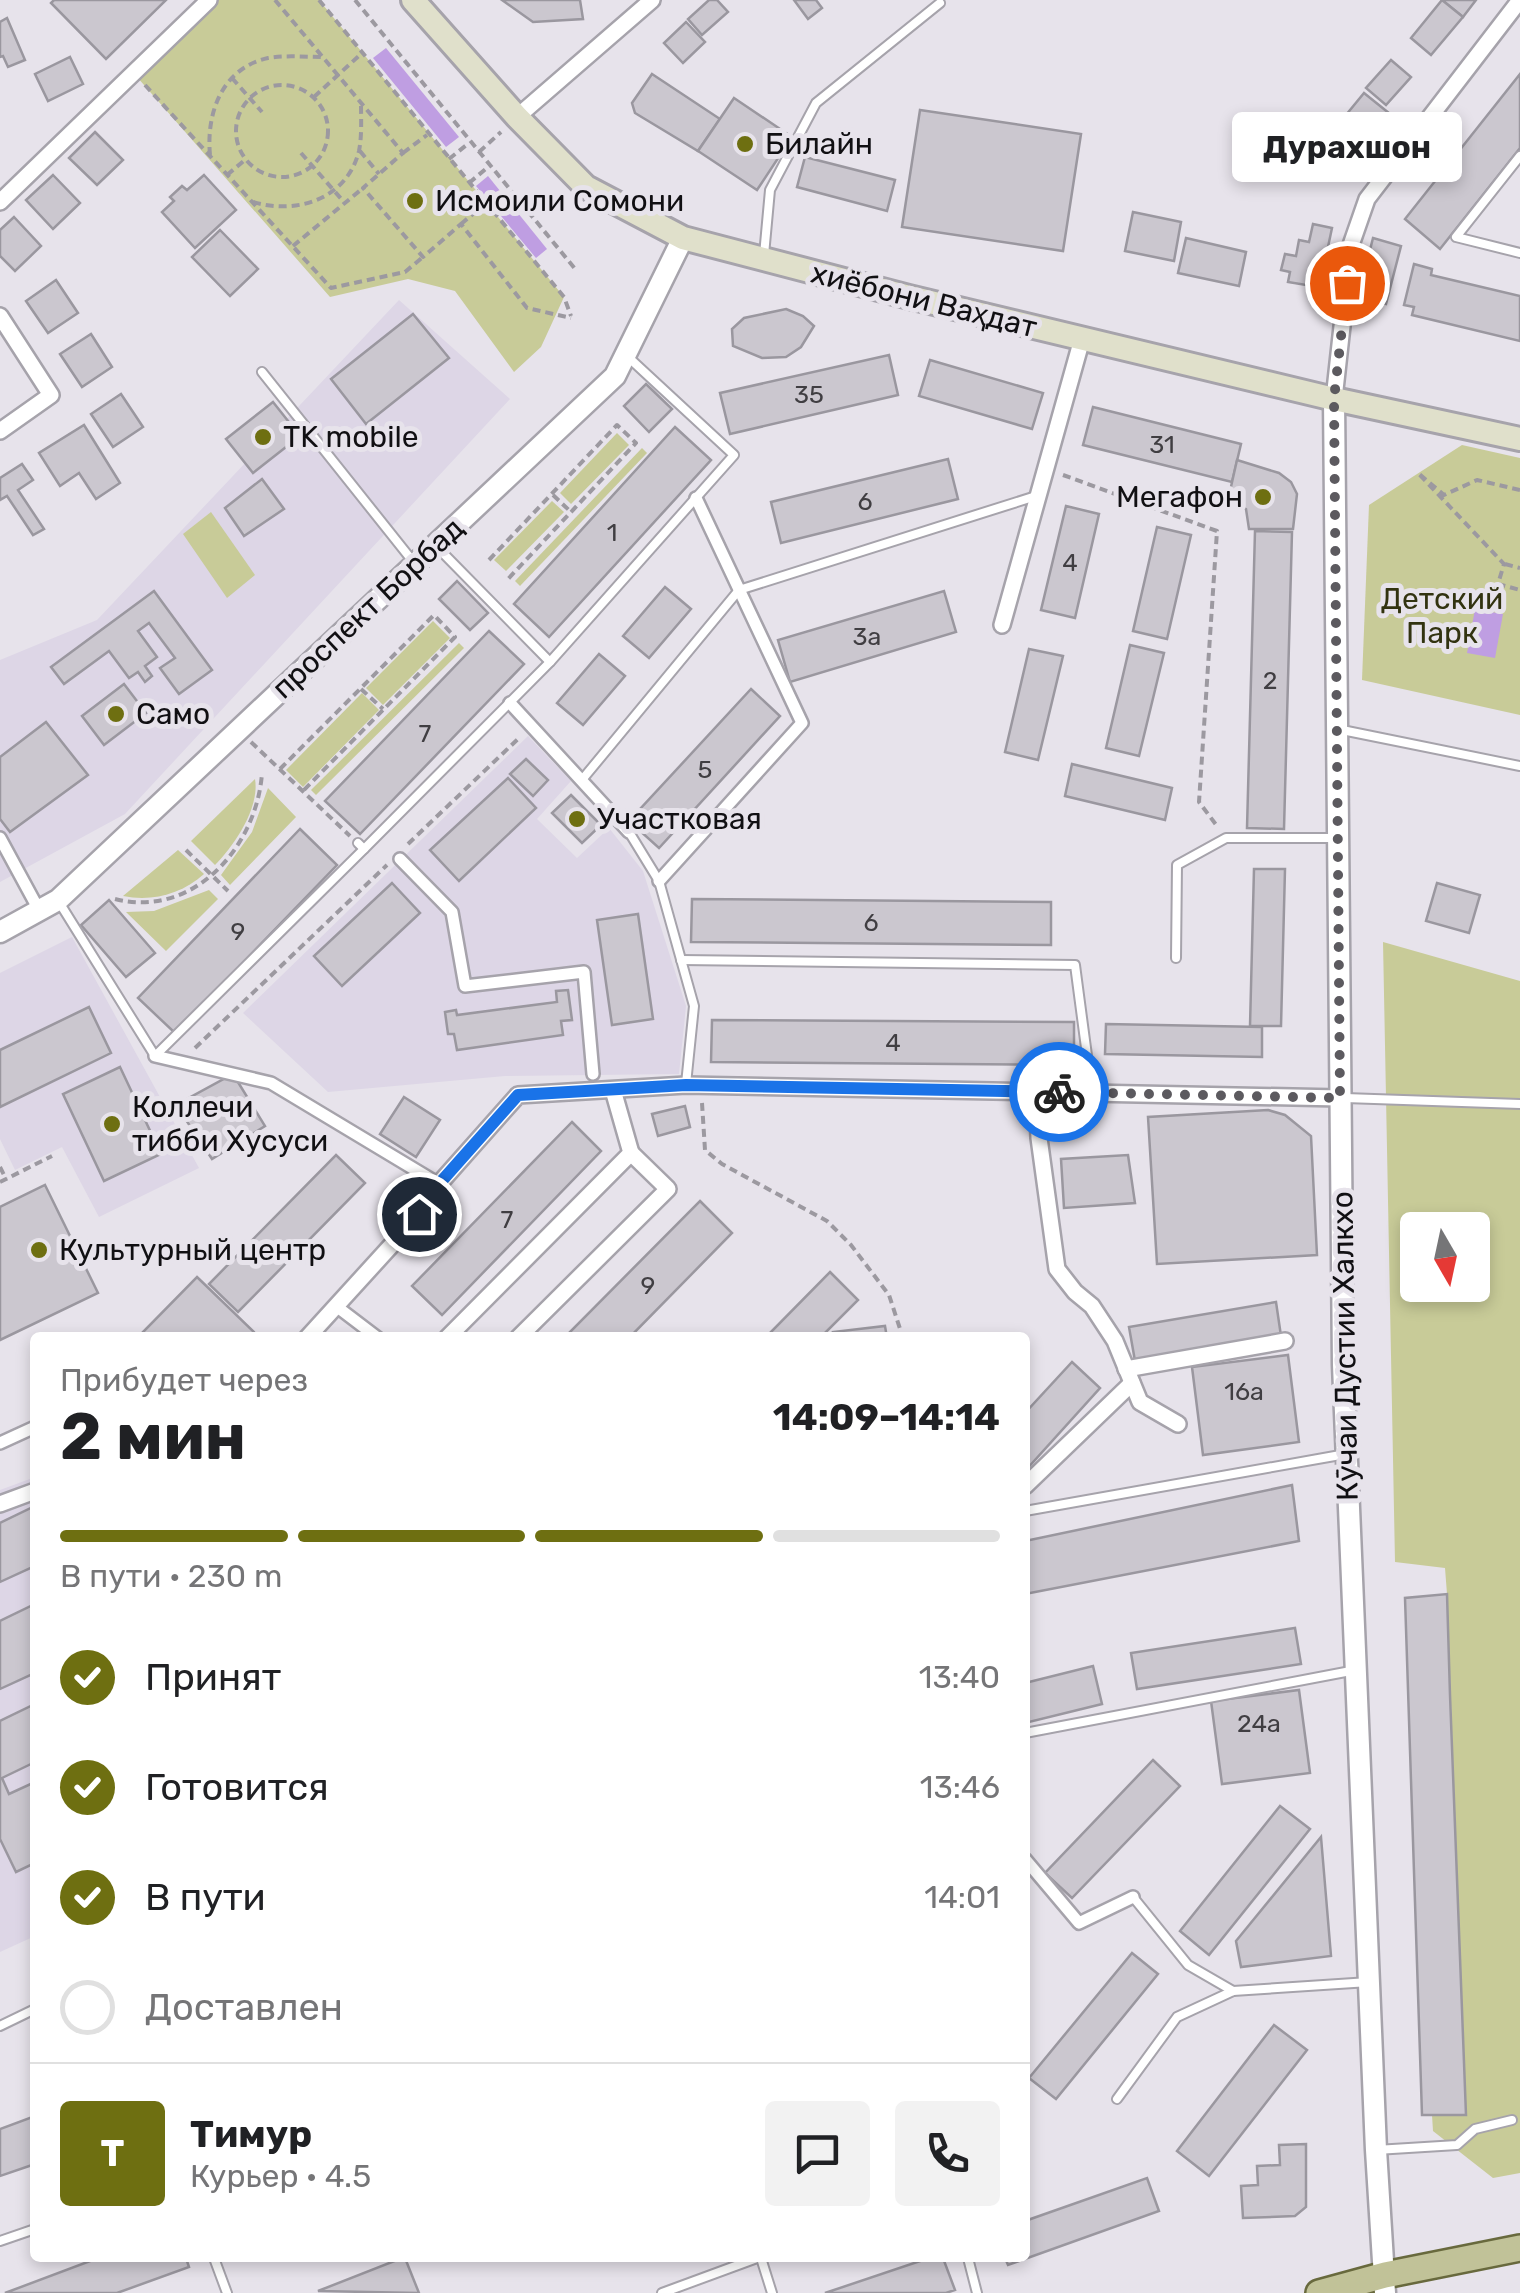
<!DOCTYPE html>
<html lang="ru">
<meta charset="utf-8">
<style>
:root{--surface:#fff;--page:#f2f2f2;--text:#202124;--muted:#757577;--line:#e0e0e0;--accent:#6e6f11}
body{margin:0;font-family:Rubik,sans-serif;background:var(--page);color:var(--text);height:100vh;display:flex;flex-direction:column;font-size:38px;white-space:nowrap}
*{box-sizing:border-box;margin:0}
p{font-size:32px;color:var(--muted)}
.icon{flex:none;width:55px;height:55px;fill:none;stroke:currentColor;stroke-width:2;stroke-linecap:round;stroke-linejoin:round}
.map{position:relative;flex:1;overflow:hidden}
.details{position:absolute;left:30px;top:1332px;width:1000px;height:930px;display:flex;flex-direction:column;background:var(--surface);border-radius:10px;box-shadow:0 5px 15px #0003}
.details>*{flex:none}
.needle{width:65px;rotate:171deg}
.controls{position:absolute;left:1400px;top:1212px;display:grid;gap:20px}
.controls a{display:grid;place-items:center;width:90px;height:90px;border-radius:10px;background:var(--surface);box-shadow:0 5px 15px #0003;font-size:50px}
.pin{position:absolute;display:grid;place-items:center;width:85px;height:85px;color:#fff;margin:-42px;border:5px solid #fff;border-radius:50%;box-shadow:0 2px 10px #0007}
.courier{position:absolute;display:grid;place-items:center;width:100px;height:100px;margin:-50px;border:8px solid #1a73e8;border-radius:50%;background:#fff;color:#222;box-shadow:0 2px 12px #0007}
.bubble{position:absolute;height:70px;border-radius:10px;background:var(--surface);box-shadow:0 5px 15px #0003;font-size:32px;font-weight:700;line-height:70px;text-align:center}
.head em{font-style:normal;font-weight:700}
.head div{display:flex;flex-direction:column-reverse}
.head{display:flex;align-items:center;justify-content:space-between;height:170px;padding:0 30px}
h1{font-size:65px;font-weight:700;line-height:75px}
.bar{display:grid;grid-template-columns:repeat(4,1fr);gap:15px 10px;align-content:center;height:120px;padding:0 30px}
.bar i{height:12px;border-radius:8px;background:var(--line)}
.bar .active{background:var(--accent)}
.bar p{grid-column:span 4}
.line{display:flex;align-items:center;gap:25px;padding:0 30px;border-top:2px solid var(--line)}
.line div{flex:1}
.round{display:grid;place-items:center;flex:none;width:105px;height:105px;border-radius:10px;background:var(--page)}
ol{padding:0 30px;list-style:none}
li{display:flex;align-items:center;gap:30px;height:110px}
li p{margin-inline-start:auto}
li .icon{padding:10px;border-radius:50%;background:var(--accent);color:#fff;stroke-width:4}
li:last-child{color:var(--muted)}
li i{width:55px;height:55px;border:5px solid var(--line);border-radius:50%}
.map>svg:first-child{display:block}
</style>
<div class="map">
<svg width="1520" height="2293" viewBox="0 0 1520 2293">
<rect width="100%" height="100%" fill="#e7e3eb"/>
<g fill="#ddd6e6">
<path d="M399,300L510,399L125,814L0,882V660L97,620Z"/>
<path d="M528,736L571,781L537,819L577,858L609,828L643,871L686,1006L679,1074L505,1076L328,1092L243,1013Z"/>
<path d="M72,937L199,1168L99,1217L62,1147L15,1170L0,1139V973Z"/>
<path d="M35,1477V1936L0,1952V1490Z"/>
</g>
<g fill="#c8cb98" fill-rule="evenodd">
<path d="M213,0H319L564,297L541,347L514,372L455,291L408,279L330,297L137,77Z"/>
<path d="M617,433L629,445L571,504L560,493Z"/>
<path d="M1462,445L1520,458V715L1362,680L1369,505Z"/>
<path d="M642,448L647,453L520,586L515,581Z"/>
<path d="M552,501L564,512L506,571L494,560Z"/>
<path d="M211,512L255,575L227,598L183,534Z"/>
<path d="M433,621L450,638L383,705L366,688Z"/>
<path d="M459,643L464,648L316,795L311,790Z"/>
<path d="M362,693L379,710L303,787L286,770Z"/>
<path d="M255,779C260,808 234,846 215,865L191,841Z"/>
<path d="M268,788L296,817L230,885L221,875L252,832Z"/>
<path d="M178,850L204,874C182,894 152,902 123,896Z"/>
<path d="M209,890L218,899L166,951L126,912L154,911Z"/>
<path d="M1383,942L1520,981V2173L1493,2178L1433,2131L1432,2115H1466L1447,1594L1445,1568L1395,1562ZM1418,1230H1472V1285H1418Z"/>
</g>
<g fill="#bf9ee2">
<path d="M386,48L459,137L446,147L373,58Z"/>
<path d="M488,176L547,249L536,258L476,186Z"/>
<path d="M1475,609L1503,614L1495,658L1467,653Z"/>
</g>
<g fill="#cbc7cf" stroke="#9a979f" stroke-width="2.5">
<path d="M54,0H166L106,59L51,3Z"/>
<path d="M502,0H580L583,19L533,22Z"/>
<path d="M709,0H717L728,12L702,35L688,19Z"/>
<path d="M794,0H816L822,8L808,19Z"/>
<path d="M1442,0H1476L1463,17Z"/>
<path d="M1442,0L1463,17L1431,55L1411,38Z"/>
<path d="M7,18L25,60L8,67L3,56L0,57V22Z"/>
<path d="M686,22L705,42L683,63L664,43Z"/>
<path d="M70,57L83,84L48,101L35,74Z"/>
<path d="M1391,60L1411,77L1386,105L1366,88Z"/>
<path d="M652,74L720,119L698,151L635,113L632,103Z"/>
<path d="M1520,74V148L1440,249L1405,219Z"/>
<path d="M1364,93L1395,118L1372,146L1341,121Z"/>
<path d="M734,98L792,137L757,190L698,151Z"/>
<path d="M920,110L1081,134L1063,251L902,227Z"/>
<path d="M95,132L123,160L97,185L69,158Z"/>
<path d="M805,157L895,180L887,211L797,187Z"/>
<path d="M53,175L80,203L53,229L26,200Z"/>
<path d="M204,175L236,210L195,248L162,212L174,201L170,197L182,186L187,190Z"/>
<path d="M1133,212L1181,222L1174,261L1125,251Z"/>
<path d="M14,217L41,246L15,271L0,256V230Z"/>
<path d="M1313,224L1332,228L1321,280L1312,286L1288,282L1290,272L1281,270L1285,254L1296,256L1299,240L1309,242Z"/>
<path d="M220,230L258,269L230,296L192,257Z"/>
<path d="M1186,238L1246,252L1239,286L1178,273Z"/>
<path d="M1373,238L1401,246L1386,304L1366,299L1360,290Z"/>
<path d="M1414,264L1432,269L1431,275L1520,296V341L1412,315L1414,307L1404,305Z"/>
<path d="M56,280L78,313L48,333L26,301Z"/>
<path d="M786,309L803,316L814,326L801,347L786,357L762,358L733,346L732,329L744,318Z"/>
<path d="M413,314L449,358L366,424L331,379Z"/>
<path d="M91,334L112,367L82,387L60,354Z"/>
<path d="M889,355L898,395L730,434L720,393Z"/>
<path d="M930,360L1043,393L1032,429L919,396Z"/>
<path d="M646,384L672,409L649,432L624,406Z"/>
<path d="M121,394L143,427L113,447L91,414Z"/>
<path d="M273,402L300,436L253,473L226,439Z"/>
<path d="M1093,407L1241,444L1232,482L1083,445Z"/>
<path d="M84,425L120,483L96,499L79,473L60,486L39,453Z"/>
<path d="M675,427L711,460L549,637L514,604Z"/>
<path d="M948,459L958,499L781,543L771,502Z"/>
<path d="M1237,460L1279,473L1291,482L1297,494L1293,529H1249L1246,509L1228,500Z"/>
<path d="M22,464L33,480L18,490L44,529L33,535L7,496L0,500V478Z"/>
<path d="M262,479L284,509L244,536L225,508Z"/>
<path d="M1066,506L1099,514L1075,618L1041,610Z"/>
<path d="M1157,527L1191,535L1167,639L1133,631Z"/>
<path d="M1255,531L1292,532L1284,829L1247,828Z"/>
<path d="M457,581L488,613L470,630L439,599Z"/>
<path d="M665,587L691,609L649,658L623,636Z"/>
<path d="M154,591L212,670L179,694L160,668L175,658L149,623L138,631L157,657L145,666L152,676L145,682L138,672L129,678L109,651L64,684L51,667Z"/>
<path d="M944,591L956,632L790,682L778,640Z"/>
<path d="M489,631L524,664L360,834L325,801Z"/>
<path d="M1130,645L1164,653L1139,756L1106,748Z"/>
<path d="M1029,649L1063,656L1038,760L1005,752Z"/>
<path d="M599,654L625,676L583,725L557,703Z"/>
<path d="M124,684L146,713L104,745L82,716Z"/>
<path d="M751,689L780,716L659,848L629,821Z"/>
<path d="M46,722L88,775L10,832L0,819V757Z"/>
<path d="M526,759L548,780L533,796L510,774Z"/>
<path d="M1072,764L1172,788L1165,820L1065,796Z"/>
<path d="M508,778L536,808L459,881L430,850Z"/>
<path d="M571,795L601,825L582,843L552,813Z"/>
<path d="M300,829L337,865L175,1033L138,998Z"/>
<path d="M1254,869H1285L1281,1026H1250Z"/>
<path d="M392,883L420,913L342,986L314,956Z"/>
<path d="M1437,883L1480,895L1469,933L1426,921Z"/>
<path d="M692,899L1051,902V945L691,942Z"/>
<path d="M109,900L155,953L126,977L81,925Z"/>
<path d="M638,914L653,1019L612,1025L597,920Z"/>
<path d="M568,990L572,1020L561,1021L563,1035L457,1050L454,1034H448L445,1012L456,1010L457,1015L557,1002L556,991Z"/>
<path d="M89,1007L111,1053L0,1107V1050Z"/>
<path d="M712,1020L1074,1022V1065L711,1062Z"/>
<path d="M1106,1024L1262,1027V1057L1105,1054Z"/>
<path d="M120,1067L161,1154L104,1181L63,1094Z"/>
<path d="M233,1074L265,1126L212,1159L176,1105Z"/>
<path d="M404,1097L440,1120L416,1157L380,1134Z"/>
<path d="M685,1106L690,1127L658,1136L652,1114Z"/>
<path d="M1268,1110L1285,1115L1311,1136L1317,1255L1157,1264L1148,1117Z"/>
<path d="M572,1122L601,1151L442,1315L412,1286Z"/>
<path d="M336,1155L365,1183L238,1312L209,1284Z"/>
<path d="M1128,1155L1135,1203L1064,1208L1061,1159Z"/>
<path d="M45,1185L98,1293L0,1340V1207Z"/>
<path d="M700,1201L732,1233L629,1338H564Z"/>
<path d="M830,1272L858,1300L820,1338H765Z"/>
<path d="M197,1277L259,1337L149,1338L143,1332Z"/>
<path d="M1276,1302L1281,1336L1135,1361L1129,1327Z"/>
<path d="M885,1326L887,1338H834L833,1332Z"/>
<path d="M1288,1355L1299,1442L1203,1455L1192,1367Z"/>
<path d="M1072,1362L1100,1388L1025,1471V1413Z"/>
<path d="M1292,1485L1299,1541L1025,1594V1541Z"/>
<path d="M35,1506V1566L0,1582V1523Z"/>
<path d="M1447,1594L1450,1695L1466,2115H1422L1405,1598Z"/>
<path d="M35,1604V1673L0,1689V1621Z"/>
<path d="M1295,1628L1301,1664L1137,1689L1131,1653Z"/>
<path d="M1093,1666L1102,1704L1025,1723V1683Z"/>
<path d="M1299,1690L1310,1773L1222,1784L1211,1701Z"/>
<path d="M35,1704V1762L2,1778L9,1794L35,1782V1863L16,1872L0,1839V1721Z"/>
<path d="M1153,1760L1180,1786L1072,1898L1045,1873Z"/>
<path d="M1280,1806L1310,1829L1209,1955L1180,1931Z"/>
<path d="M1321,1837L1331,1956L1241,1967L1236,1941Z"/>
<path d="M1132,1953L1158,1974L1056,2099L1029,2078Z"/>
<path d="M1274,2025L1307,2050L1209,2176L1177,2151Z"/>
<path d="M35,2116V2164L0,2176V2129Z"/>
<path d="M1306,2144V2207L1295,2216L1243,2218L1241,2186L1258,2185L1257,2166L1280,2165L1279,2145Z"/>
<path d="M1147,2178L1159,2211L1008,2265L1005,2258H1025V2221Z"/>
<path d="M98,2258H186L189,2267L117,2293H5Z"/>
<path d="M405,2258L419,2293L318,2291L402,2258Z"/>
<path d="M929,2258H943L955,2290L946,2293H825Z"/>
</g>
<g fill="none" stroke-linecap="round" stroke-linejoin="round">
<g stroke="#a6a3ab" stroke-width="12">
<g id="service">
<path d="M1520,156L1456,237L1520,253"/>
<path d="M764,255L770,190L816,103L940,3"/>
<path d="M262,372L415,564"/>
<path d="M438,548L550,662"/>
<path d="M1342,730L1520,766"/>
<path d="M581,781L739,590L1036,496"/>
<path d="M629,832L659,881L694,1006L686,1084"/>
<path d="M358,843L364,849L550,662L734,455L627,356"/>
<path d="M59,902L155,1056L364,849"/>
<path d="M1176,958L1177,865L1226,838H1334"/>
<path d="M681,960L1075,965L1092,1093"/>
<path d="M1345,1098L1520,1104"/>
<path d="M1025,1511L1346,1454"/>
<path d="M1025,1733L1356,1670"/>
<path d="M1133,1897L1188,1965L1233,1991"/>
<path d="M0,2026L35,2009"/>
<path d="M1117,2099L1177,2017L1233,1991L1369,1982"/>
<path d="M1376,2150L1457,2145L1475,2129L1512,2120"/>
<path d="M0,2241L35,2229"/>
<path d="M214,2258L227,2293"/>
<path d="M761,2258L772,2293"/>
<path d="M968,2258L977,2293"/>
<path d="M662,2293L757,2258"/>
</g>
</g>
<g stroke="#a6a3ab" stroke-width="16">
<g id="pedestrian">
<path d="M510,703L629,832"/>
<path d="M0,838L39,910"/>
<path d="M400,859L452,912L465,986L584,972L593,1074"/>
<path d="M659,881L802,723L696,498"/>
<path d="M155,1056L271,1083L439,1184"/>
<path d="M336,1306L378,1338"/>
<path d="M0,1443L35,1427"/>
<path d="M1025,1859L1079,1923L1133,1897"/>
</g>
</g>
<g stroke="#a6a3ab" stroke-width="20">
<g id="minor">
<path d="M517,117L652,0"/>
<path d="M0,202L209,0"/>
<path d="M0,316L51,395L0,431"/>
<path d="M1334,399L1351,245L1367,199L1520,0"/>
<path d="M1002,625L1082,339"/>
<path d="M1037,1092L1039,1138L1057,1269L1075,1292L1092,1306L1115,1341L1140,1402L1178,1424"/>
<path d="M307,1338L419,1215L439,1184L518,1095L686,1085L1340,1098"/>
<path d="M447,1338L631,1153L613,1090"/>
<path d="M518,1338L668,1189L631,1153"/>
<path d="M1126,1369L1285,1341"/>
<path d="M1025,1486L1132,1383"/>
<path d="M0,1504L35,1491"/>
</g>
</g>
<g stroke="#a6a3ab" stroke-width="25">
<g id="tertiary">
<path d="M1334,399L1343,1365L1376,2150L1385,2293"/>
<path d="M0,932L58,900L615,376L683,238"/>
</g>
</g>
<g stroke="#a6a3ab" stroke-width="28">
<path id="secondary" d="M413,0L517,117L586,187L683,238L909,297L1334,399L1520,439"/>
</g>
<g stroke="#68693d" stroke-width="30">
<path id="primary" d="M1319,2293L1385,2275L1520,2248"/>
</g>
<g stroke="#9c99a0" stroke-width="4" stroke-dasharray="8 5" stroke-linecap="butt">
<path d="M275,0L403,153L363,188L423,257L461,224L527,308L571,318"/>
<path d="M319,0L564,297L571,316"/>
<path d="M355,0L576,270"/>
<path d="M232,78L262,112"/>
<path d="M145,85L331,288L405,272L423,257"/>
<circle cx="282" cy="131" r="46"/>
<path d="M314,97L362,53"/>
<path d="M360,151L379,174"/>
<path d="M479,152L501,132"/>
<path d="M301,153L344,202"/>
<path d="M403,153L427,135"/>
<path d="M210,155C206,113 222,68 268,58C286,55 305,57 323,57"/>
<path d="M449,159L469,143"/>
<path d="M227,175L246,159"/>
<path d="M469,183L488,167"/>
<path d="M253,202C297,215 347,199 359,151C362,136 361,119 361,104"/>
<path d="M461,224L486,203"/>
<path d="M293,246L363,188"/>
<path d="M1063,475L1217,531L1199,802L1217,826"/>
<path d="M1520,490L1477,480L1444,495L1418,473L1504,564L1498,584L1520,590"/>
<path d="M553,495L571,512"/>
<path d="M489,560L617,425L636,443L508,579"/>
<path d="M1505,564L1520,568"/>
<path d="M361,689L383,709"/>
<path d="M251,742L350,836"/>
<path d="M280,769L434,615L455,637L303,791"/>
<path d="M408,844L520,737"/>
<path d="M186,850L228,891"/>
<path d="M115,899C194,919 257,846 262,773"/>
<path d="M195,1048L387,865"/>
<path d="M702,1103L705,1150L722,1164L827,1221L851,1245L889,1295L903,1338"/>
<path d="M0,1167L6,1179"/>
<path d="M0,1182L52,1156"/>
</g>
<use href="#service" stroke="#fff" stroke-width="8"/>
<use href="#pedestrian" stroke="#fff" stroke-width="11"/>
<use href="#minor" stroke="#fff" stroke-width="15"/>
<use href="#tertiary" stroke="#fff" stroke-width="20"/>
<use href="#secondary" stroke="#e0e0cb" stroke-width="22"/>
<use href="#primary" stroke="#c1c298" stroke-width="25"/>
</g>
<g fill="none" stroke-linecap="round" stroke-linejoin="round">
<path stroke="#5c5a5f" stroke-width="10" stroke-dasharray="0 18" d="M1059,1092L1340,1098L1334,399L1347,283"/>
<path stroke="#1a73e8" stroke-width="12" d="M419,1214L439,1184L518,1095L686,1085L1059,1092"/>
</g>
<g fill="#6e6f11" stroke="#e7e3eb" stroke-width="4">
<circle cx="745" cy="144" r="10"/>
<circle cx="415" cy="201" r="10"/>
<circle cx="263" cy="437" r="10"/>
<circle cx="1263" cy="497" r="10"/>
<circle cx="116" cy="714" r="10"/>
<circle cx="577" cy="819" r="10"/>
<circle cx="112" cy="1124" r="10"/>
<circle cx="39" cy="1250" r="10"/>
</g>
<g text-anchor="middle" stroke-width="10" stroke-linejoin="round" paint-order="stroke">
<g font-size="25" fill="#403e42">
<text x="809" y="403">35</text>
<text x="1162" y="453">31</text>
<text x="865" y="510">6</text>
<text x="612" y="541">1</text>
<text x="1070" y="571">4</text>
<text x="867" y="645">3а</text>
<text x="1270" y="689">2</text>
<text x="425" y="742">7</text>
<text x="705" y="778">5</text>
<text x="871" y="931">6</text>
<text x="238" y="940">9</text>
<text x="893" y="1051">4</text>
<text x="507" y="1228">7</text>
<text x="648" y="1294">9</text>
<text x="1244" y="1400">16а</text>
<text x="1259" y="1732">24а</text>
</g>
<g font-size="30" fill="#111013" stroke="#e7e3eb" text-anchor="start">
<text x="765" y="154">Билайн</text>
<text x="435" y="211">Исмоили Сомони</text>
<text x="283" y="447">TK mobile</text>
<text x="1243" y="507" text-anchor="end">Мегафон</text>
<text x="136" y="724">Само</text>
<text x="597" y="829">Участковая</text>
<text x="132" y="1117">Коллечи<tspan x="132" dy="34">тибби Хусуси</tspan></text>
<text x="59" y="1260">Культурный центр</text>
</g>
<g font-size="30" fill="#111013" stroke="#e7e3eb">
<text transform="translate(924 300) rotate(14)" y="10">хиёбони Ваҳдат</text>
<text transform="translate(368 608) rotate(-43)" y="10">проспект Борбад</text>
<text transform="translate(1345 1346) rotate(-91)" y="10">Кӯчаи Дустии Халкхо</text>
</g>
<g font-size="30" fill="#323310" stroke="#e7e3eb">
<text x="1442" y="609">Детский<tspan x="1442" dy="34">Парк</tspan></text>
</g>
</g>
</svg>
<div class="controls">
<a><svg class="needle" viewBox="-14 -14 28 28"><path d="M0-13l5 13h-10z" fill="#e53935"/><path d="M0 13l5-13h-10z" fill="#757577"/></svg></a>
</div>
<div class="pin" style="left:1347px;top:283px;background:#ea580c"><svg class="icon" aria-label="bag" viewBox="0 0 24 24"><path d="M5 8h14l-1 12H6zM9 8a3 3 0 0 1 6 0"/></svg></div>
<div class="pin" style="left:419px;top:1214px;background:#1f2937"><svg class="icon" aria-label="home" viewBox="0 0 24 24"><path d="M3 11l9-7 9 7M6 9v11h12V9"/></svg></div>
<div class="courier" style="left:1059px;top:1092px"><svg class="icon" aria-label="bike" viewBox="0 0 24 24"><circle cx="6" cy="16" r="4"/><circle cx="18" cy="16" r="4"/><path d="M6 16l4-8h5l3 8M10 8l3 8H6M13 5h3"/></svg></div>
<div class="bubble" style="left:1232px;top:112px;width:230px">Дурахшон</div>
<section class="details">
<div class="head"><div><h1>2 мин</h1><p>Прибудет через</p></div><em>14:09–14:14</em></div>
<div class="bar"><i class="active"></i><i class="active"></i><i class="active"></i><i></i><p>В пути · 230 m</p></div>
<ol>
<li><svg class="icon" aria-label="check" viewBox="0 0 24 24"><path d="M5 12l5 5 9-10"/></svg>Принят<p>13:40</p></li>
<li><svg class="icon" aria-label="check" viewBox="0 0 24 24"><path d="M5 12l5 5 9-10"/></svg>Готовится<p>13:46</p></li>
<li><svg class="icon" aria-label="check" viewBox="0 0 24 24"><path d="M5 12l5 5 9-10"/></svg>В пути<p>14:01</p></li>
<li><i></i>Доставлен</li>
</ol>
<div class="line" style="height:180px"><b class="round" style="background:var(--accent);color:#fff">Т</b><div><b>Тимур</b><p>Курьер · 4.5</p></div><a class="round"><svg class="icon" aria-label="chat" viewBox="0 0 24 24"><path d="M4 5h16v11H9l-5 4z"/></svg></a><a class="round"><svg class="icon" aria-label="phone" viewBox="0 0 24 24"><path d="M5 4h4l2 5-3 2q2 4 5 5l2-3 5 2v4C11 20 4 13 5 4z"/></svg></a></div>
</section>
</div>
